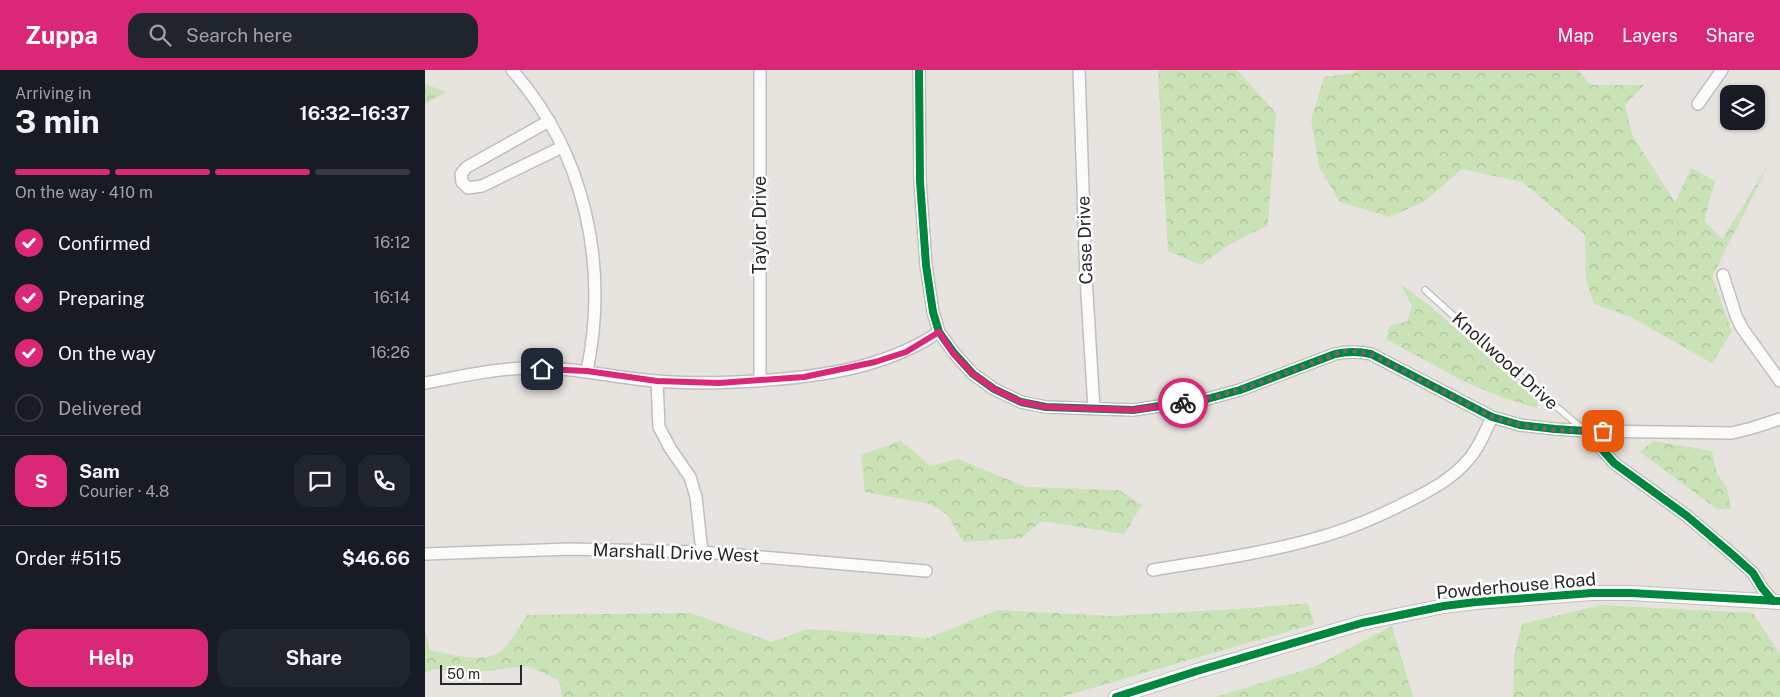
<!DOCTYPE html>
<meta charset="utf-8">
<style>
:root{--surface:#171b24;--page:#20242c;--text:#f1f3f6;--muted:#9ea1a6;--line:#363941;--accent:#db2777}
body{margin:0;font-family:"Public Sans",sans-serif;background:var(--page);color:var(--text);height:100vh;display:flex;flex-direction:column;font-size:19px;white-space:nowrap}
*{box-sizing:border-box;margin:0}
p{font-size:16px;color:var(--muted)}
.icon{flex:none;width:28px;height:28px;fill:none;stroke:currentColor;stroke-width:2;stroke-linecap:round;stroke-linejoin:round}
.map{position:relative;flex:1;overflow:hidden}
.panel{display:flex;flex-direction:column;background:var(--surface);width:425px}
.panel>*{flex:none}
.buttons{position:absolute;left:1295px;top:15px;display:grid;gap:10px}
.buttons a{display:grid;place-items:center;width:45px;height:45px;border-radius:10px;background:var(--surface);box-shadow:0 1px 4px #0004;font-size:25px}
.scale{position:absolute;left:15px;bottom:12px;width:82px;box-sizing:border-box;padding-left:5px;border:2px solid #282828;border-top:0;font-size:14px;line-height:18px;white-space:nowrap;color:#282828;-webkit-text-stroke:4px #fff;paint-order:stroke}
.pin{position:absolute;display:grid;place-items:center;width:42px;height:42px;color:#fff;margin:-21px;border-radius:10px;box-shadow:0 2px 8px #0006}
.courier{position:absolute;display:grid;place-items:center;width:50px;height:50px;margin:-25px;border:4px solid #db2777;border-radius:50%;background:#fff;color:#222;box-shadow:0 1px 6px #0007}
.summary em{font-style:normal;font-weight:700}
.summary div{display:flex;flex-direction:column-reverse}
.summary{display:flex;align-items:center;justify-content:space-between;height:85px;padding:0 15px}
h1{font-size:32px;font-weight:700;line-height:38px}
.bar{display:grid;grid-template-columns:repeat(4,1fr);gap:8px 5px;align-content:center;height:60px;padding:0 15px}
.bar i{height:6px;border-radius:4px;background:var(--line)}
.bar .selected{background:var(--accent)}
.bar p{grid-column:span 4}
.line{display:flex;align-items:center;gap:12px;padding:0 15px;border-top:1px solid var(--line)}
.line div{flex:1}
.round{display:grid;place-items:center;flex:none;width:52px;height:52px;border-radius:15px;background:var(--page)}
ol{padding:0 15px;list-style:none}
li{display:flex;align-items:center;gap:15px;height:55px}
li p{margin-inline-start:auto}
li .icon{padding:5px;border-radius:50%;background:var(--accent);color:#fff;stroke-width:4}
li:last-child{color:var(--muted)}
li i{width:28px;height:28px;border:2px solid var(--line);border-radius:50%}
.button{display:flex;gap:10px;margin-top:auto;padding:10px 15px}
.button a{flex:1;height:58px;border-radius:15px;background:var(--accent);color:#fff;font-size:20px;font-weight:700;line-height:58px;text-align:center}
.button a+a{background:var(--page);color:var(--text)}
header{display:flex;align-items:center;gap:30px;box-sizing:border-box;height:70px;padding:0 25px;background:var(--accent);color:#fff}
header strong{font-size:24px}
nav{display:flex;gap:28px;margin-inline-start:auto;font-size:18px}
.search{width:350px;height:45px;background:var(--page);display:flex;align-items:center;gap:12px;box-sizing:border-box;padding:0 18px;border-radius:15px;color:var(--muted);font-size:19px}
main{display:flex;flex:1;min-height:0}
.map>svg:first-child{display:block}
</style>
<header>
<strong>Zuppa</strong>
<div class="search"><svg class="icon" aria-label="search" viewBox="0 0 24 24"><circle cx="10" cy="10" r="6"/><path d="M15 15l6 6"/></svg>Search here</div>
<nav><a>Map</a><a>Layers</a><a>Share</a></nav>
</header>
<main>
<section class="panel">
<div class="summary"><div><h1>3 min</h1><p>Arriving in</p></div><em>16:32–16:37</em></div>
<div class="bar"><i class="selected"></i><i class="selected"></i><i class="selected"></i><i></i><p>On the way · 410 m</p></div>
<ol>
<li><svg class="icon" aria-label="check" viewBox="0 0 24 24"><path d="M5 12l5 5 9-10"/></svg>Confirmed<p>16:12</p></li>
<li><svg class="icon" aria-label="check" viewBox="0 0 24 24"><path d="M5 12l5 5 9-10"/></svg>Preparing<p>16:14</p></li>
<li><svg class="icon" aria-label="check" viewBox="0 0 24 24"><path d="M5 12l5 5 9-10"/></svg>On the way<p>16:26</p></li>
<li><i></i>Delivered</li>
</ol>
<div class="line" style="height:90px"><b class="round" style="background:var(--accent);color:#fff">S</b><div><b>Sam</b><p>Courier · 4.8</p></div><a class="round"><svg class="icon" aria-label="chat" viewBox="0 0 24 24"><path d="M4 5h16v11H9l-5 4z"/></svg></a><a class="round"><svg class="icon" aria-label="phone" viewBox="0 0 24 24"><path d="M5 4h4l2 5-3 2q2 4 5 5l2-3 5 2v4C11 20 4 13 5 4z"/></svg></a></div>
<div class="line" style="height:65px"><div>Order #5115</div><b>$46.66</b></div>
<div class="button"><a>Help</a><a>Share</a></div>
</section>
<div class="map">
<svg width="1355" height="627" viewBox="0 0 1355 627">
<defs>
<pattern id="forest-crowns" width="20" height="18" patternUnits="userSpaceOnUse" patternTransform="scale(1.25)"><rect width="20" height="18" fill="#c9e2b6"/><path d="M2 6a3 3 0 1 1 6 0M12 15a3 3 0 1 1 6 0" fill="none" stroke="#adc29c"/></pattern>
</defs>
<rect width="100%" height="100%" fill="#e7e3de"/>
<g fill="url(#forest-crowns)">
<path d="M733,0H812L851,43L843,155L802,176L776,195L743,181Z"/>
<path d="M931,0H1153L1165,15H1219L1200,35L1207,65L1250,132L1266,98L1290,111L1279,151L1297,169L1344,94L1287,207L1307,261L1287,293L1204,246L1169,234L1161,210L1160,165L1097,112L1037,99L1000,131L965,147L915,132L895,99L886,50L899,7L928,3Z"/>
<path d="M0,14L21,22L0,34Z"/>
<path d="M975,214L1004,235L1113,331L1112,338L1076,327L1038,311L961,269L965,256L983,251L987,235Z"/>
<path d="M475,371L487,380L505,396L533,389L601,417L694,420L717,435L699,464L617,451L596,468L538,472L522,444L505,434L440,422L436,385Z"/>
<path d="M1228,371L1287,381L1292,404L1302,417L1306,439H1292L1215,382Z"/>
<path d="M883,533L889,554L636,627H137L134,610L103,596L51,602L8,599L0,603V559L5,580C25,584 60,595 77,580C87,571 94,557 102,545L266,543L347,572L383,559L504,568L572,540L687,546L814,539Z"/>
<path d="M1176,535L1328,543L1355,584V627H1088L1089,586L1097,554Z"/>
<path d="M967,556L988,627H790L889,597Z"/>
</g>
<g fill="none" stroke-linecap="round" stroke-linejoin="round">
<g stroke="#c0bfc0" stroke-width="8">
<path id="service" d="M1000,220L1095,306L1159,360"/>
</g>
<g stroke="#c0bfc0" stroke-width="14">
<g id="minor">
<path d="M87,0C160,83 184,194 162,301"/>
<path d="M335,0V310"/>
<path d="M494,0L495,111L501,195L508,242L514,262L529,283L548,304L569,319L596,332L621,337L708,340L782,329L815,320L910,284C923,281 933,281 946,284L1067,347L1095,355L1130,359L1161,361L1189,393L1262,446L1308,485L1328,503L1337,518L1348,531"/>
<path d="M654,0L661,207L669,339"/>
<path d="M1273,34L1297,0"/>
<path d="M124,51L42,97L36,104L37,112L43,118L57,116L137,77"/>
<path d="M1298,205L1311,246L1317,258L1355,311"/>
<path d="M232,311L234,357L245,378L265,407L271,427L277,482"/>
<path d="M0,313C33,307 67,299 101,298C146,296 188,308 232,311C265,314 298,313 331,311C394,307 461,298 514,262"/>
<path d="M1161,361L1307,363L1327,358L1355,349"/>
<path d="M0,484L145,479L277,482L501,501"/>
<path d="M728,500C781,491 834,484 885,470C920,461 953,447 984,431C1006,420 1027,409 1043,390C1054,378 1060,362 1067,347"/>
</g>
</g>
<g stroke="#c0bfc0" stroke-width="16">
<path id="tertiary" d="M691,627L772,601L937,553L1019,536L1051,532L1167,523H1206L1355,532"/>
</g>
<use href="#service" stroke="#fbfbfa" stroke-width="5.5"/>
<use href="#minor" stroke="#fbfbfa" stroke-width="11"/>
<use href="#tertiary" stroke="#fbfbfa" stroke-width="14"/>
<g stroke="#fff" stroke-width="11">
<g id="cycleway">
<path d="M494,0L495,111L501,195L508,242L514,262L529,283L548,304L569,319L596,332L621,337L708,340L782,329L815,320L910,284C923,281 933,281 946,284L1067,347L1095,355L1130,359L1161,361L1189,393L1262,446L1308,485L1328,503L1337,518L1348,531"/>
<path d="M691,627L772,601L937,553L1019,536L1051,532L1167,523H1206L1353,531"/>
</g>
</g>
<use href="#cycleway" stroke="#00873e" stroke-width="8"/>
</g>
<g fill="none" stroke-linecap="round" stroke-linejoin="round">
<path stroke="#6b6968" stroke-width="5" stroke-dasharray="0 9" d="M758,333C811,325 860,303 910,284L922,281L935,282L946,284L1067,347L1096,355L1130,360L1178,361"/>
<path stroke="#db2777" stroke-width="6" d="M117,299L162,301L232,311L294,313L379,307L450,292L481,282L514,262L528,283L548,304L569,319L596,332L621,337L708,340L758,333"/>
</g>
<g text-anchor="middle" stroke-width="5" stroke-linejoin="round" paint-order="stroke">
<g font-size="18" fill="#282828" stroke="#fff">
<text transform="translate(335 155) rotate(-90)" y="6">Taylor Drive</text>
<text transform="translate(660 170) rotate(-92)" y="6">Case Drive</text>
<text transform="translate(1080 291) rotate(42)" y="6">Knollwood Drive</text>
<text transform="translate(251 483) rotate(2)" y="6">Marshall Drive West</text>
<text transform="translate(1091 516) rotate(-5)" y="6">Powderhouse Road</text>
</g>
</g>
</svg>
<div class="buttons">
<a><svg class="icon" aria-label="layers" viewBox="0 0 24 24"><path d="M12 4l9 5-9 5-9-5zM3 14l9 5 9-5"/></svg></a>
</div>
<div class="scale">50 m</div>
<div class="pin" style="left:1178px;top:361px;background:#ea580c"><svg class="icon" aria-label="bag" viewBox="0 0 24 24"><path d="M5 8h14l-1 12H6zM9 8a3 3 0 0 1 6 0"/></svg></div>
<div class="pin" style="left:117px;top:299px;background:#1f2937"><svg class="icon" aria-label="home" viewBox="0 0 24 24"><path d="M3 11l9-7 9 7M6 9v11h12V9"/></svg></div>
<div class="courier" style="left:758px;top:333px"><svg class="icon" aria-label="bike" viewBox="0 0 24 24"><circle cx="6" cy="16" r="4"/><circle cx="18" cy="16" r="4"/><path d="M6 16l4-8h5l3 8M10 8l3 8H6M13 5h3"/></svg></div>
</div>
</main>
